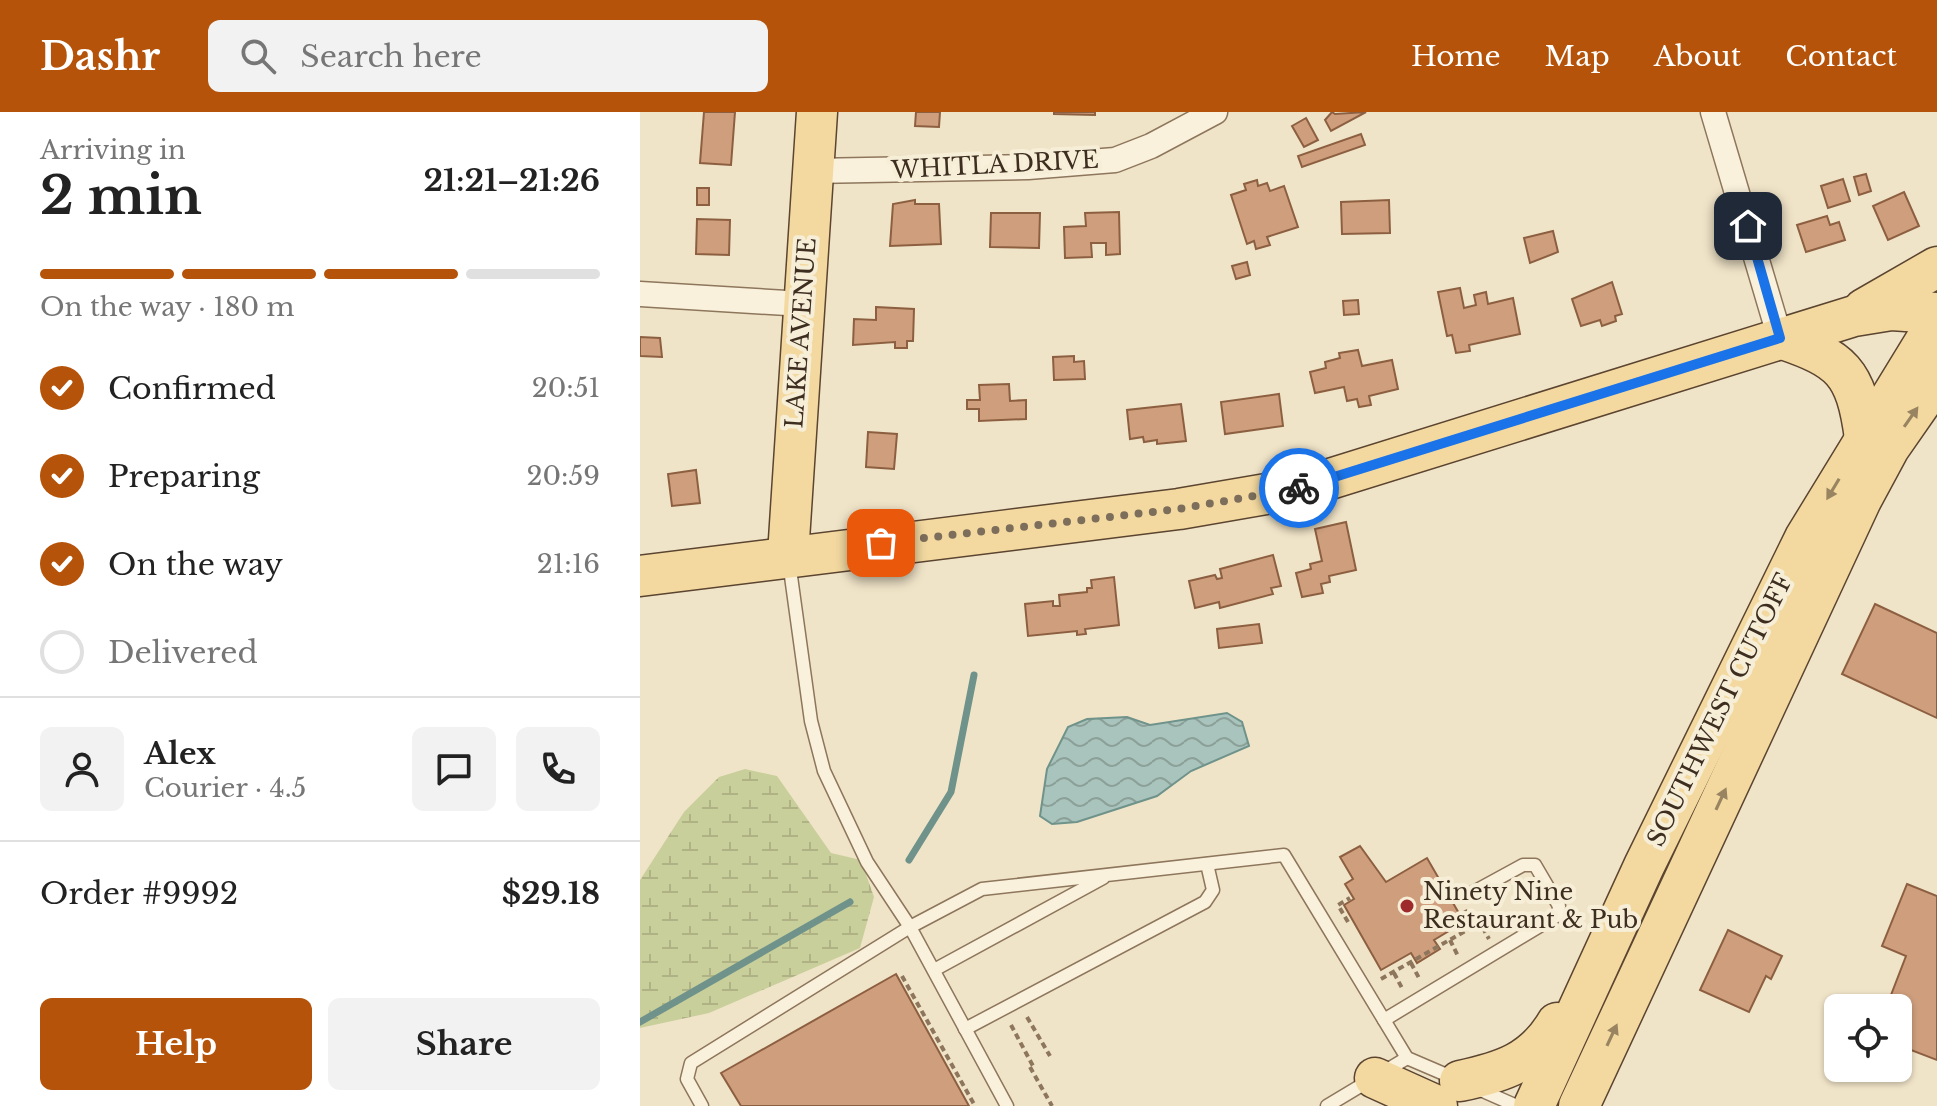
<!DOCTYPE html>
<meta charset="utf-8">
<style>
:root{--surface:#fff;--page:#f2f2f2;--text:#222;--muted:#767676;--line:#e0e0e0;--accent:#b45309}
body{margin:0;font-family:"Libre Baskerville",serif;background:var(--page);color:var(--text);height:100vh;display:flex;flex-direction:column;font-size:30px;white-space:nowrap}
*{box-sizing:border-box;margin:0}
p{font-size:26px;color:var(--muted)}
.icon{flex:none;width:44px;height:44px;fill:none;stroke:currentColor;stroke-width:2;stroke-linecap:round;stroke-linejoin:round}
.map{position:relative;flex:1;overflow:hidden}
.drawer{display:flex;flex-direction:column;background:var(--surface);width:640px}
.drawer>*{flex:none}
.tools{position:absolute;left:1184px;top:882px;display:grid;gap:16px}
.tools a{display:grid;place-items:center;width:88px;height:88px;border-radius:12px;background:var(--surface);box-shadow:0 2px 6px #0004;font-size:40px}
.pin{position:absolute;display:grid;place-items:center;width:68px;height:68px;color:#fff;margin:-34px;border-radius:16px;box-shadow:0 4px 12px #0006}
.courier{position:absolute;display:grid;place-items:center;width:80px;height:80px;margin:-40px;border:6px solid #1a73e8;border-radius:50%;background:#fff;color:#222;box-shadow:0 2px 10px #0007}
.headline em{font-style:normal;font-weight:700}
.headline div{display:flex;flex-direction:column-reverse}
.headline{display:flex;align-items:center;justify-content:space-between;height:136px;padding:0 40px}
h1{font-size:52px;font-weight:700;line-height:60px}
.bar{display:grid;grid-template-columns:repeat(4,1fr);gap:12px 8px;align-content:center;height:96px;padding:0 40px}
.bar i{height:10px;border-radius:6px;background:var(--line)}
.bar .current{background:var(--accent)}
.bar p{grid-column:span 4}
.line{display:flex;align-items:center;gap:20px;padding:0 40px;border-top:2px solid var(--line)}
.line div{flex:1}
.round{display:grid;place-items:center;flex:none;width:84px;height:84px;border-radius:12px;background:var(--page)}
ol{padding:0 40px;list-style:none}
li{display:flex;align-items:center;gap:24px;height:88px}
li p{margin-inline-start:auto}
li .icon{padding:8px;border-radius:50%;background:var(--accent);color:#fff;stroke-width:4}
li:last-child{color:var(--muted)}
li i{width:44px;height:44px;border:4px solid var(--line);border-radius:50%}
.action{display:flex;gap:16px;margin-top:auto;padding:16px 40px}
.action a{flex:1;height:92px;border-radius:12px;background:var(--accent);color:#fff;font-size:32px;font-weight:700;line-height:92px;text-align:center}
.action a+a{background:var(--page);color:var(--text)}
header{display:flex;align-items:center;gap:48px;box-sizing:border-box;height:112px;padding:0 40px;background:var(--accent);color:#fff}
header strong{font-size:38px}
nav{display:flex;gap:44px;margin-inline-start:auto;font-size:28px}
.search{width:560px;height:72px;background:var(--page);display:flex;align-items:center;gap:20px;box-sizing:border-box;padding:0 28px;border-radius:12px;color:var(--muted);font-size:30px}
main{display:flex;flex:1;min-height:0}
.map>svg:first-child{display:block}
</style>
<header>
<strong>Dashr</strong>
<div class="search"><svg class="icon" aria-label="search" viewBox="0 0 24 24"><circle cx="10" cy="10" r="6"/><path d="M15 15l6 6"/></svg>Search here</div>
<nav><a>Home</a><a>Map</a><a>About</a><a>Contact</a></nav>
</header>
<main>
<section class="drawer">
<div class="headline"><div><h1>2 min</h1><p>Arriving in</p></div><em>21:21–21:26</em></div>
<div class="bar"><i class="current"></i><i class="current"></i><i class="current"></i><i></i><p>On the way · 180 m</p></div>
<ol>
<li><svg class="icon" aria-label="check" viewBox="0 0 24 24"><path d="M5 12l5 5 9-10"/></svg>Confirmed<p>20:51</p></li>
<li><svg class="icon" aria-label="check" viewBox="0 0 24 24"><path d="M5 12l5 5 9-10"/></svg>Preparing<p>20:59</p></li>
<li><svg class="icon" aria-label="check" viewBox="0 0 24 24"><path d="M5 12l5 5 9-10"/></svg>On the way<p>21:16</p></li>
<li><i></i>Delivered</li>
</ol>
<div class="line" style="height:144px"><a class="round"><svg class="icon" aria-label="person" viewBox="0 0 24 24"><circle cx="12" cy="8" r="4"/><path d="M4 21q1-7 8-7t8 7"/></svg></a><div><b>Alex</b><p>Courier · 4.5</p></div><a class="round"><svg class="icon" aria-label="chat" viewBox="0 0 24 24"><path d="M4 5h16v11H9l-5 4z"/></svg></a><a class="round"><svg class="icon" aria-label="phone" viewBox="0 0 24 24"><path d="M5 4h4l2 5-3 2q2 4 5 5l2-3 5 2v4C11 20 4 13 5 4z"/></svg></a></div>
<div class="line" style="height:104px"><div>Order #9992</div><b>$29.18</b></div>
<div class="action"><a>Help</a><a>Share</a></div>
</section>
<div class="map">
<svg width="1297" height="994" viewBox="0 0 1297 994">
<defs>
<pattern id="wetland-marsh" width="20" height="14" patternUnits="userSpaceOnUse" patternTransform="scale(2)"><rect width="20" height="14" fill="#c9cf9b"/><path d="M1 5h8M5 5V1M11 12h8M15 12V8" fill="none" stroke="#aeb285"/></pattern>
<pattern id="water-waves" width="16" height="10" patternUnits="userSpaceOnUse" patternTransform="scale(2)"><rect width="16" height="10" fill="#a9c4bc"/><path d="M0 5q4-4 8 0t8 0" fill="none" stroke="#8ba098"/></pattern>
</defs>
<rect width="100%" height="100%" fill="#f0e4c8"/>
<path fill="url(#wetland-marsh)" d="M105,657L137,664L191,741L221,748L234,785L220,836L69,901L0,916V768L44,700L79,665Z"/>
<path fill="url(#water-waves)" stroke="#6f938a" stroke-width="2" d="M587,601L602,610L609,634L551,659L517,684L437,710L412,712L400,704L407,657L428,615L447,607L487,605L510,613Z"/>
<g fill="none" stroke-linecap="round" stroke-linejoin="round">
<g stroke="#6f938a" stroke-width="7">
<path d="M269,748L311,680L334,563"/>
<path d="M0,910L210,790"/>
</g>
</g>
<g fill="#cf9f7d" stroke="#8d5f41" stroke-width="2">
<path d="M64,0H95L91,53L60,51Z"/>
<path d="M276,0H300L299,15L275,14Z"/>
<path d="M414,0H455V3L414,2Z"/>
<path d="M692,0L695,2L726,0L691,19L685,8Z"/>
<path d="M666,6L678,28L664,35L652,14Z"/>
<path d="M721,22L725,33L662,55L658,44Z"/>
<path d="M1226,62L1231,79L1219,83L1214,65Z"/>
<path d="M1203,67L1210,89L1188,96L1181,74Z"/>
<path d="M617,68L618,74L627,71L630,79L644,74L658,115L627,125L630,133L616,137L614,129L607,132L591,83L606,78L604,72Z"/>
<rect x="57" y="76" width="12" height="17"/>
<path d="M1264,80L1279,114L1248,128L1233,94Z"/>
<path d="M275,88V92H299L301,132L250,134L253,92Z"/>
<path d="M749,88L750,121L702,122L701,90Z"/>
<path d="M479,100L480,142L466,143V131H451L452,145L425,146L424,115L446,114L445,101Z"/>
<path d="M351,101H400L399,136L350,135Z"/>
<path d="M1187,104L1190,113L1199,110L1205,128L1166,140L1157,113Z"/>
<path d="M57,107L90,108L89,143L56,142Z"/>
<path d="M913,119L918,140L890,151L884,126Z"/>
<path d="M607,150L610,163L596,167L592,154Z"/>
<path d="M972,170L982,202L975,204L976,209L962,214L960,208L941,214L932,187Z"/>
<path d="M820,176L824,196L836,193L834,183L846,180L848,192L873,186L880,222L829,233L830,239L816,241L812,223L807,224L798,180Z"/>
<path d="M718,188L719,202L704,203L703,189Z"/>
<path d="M236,195L274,197L273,229H267V236H255V230L213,233L214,207L236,208Z"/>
<path d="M0,225L20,226L22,245L0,244Z"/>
<path d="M718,238L722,254L752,248L758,277L729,284L731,293L719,295L717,287L707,289L704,275L675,281L670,260L686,256L685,250L700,246L699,241Z"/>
<path d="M434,244V250L444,249L445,267L414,268L413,245Z"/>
<path d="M369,272L370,289L386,288V307L339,309V297H327V288H340L339,273Z"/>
<path d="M639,282L643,314L585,322L581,290Z"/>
<path d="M541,292L546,329L517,332V328L504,330L503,325L490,327L487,298Z"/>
<path d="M228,320L257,322L254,357L226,355Z"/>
<path d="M56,358L60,391L32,394L28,362Z"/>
<path d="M706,410L716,458L689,464L690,470L681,472L683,481L662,485L656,461L671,457L670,452L682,449L675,417Z"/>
<path d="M633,443L641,474L631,476L633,482L580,496L579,490L555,496L549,469L575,463L577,467L582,466L580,457Z"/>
<path d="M474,465L479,513L445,517L446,522L437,523V519L388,524L385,492L413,489V494H420L419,483L447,480V476H452L451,468Z"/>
<path d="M1235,492L1297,521V606L1202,562Z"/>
<path d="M619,512L622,531L579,536L577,517Z"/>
<path d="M720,734L746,770L787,746L824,810L794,828L800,837L777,851L771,841L741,858L704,793L714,787L705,772L713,767L700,745Z"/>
<path d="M1267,772L1297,784V948L1258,933V896H1246L1266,844L1242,834Z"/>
<path d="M1088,818L1142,844L1131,867L1126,864L1109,900L1060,878Z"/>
<path d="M256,862L329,994H101L81,961Z"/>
</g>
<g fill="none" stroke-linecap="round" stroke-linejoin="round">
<g stroke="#8d765c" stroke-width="15">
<g id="service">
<path d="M149,450L171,609L184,659L227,750L270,815L367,994"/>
<path d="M294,858L463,766"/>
<path d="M744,908L918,803L919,794L895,753H883L828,783"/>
<path d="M325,917L565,790L573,778L567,752"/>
<path d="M836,976L877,994"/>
<path d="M62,994L47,967L51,951L270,815L342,777L644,743L767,946L816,967"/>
<path d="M687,994L767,946"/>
</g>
</g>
<g stroke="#8d765c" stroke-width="27">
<g id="minor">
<path d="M1073,0L1140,226"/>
<path d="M172,59L388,55L475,48L511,34L575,0"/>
<path d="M0,182L163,192"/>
</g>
</g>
<g stroke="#5b4430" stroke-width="43">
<g id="primary">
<path d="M1224,197L1297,155"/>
<path d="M1140,226C1202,247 1216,259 1225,326"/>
<path d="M148,443L177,0"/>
<path d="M0,464L539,397L661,376L1214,204L1251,198L1297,201"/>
<path d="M735,966L797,994"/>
<path d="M820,969C863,960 894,950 917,911"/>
<path d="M894,994L1004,754L1165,426L1288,225L1297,220"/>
<path d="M939,994L1221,388L1249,336L1297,267"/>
</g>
</g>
<g stroke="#8d765c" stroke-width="4" stroke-dasharray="6 4" stroke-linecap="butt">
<path d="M830,807L836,804L849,827"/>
<path d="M708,810L698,793L710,786"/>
<path d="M810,828L818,844"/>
<path d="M771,851L779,866"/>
<path d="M754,861L762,876"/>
<path d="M262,864L335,994"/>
<path d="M741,867L834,814L825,798"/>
<path d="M387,905L410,944"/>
<path d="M371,913L393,954"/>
<path d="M390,955L412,994"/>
</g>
<use href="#service" stroke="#faf1dc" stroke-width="12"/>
<use href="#minor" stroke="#faf1dc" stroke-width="24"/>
<use href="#primary" stroke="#f3d9a0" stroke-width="40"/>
</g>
<defs><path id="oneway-solid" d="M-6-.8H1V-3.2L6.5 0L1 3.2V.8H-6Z" transform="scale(2)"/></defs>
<g fill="#988460">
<use href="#oneway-solid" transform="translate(1271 305) rotate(-55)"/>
<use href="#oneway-solid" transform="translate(1193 377) rotate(121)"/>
<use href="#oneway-solid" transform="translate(1081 687) rotate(-65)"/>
<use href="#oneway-solid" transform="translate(972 923) rotate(-65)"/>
</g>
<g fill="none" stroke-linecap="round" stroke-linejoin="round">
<path stroke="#7c6e5b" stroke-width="8" stroke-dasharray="0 14.4" d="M241,431L539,397L659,376"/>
<path stroke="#1a73e8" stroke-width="10" d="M659,376L1140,226L1108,114"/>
</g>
<circle fill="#9e2a2b" stroke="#f7eed8" stroke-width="3" cx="767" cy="794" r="8"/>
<g text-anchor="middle" stroke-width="8" stroke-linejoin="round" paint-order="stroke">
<g font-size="24" fill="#3d2e20" stroke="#f7eed8">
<text transform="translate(355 53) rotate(-3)" y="8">WHITLA DRIVE</text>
<text transform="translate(161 221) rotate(-86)" y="8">LAKE AVENUE</text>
<text transform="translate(1080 598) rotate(-64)" y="8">SOUTHWEST CUTOFF</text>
</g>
<g font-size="24" fill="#3d2e20" stroke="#f7eed8" text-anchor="start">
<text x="783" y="788">Ninety Nine<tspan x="783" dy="28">Restaurant &amp; Pub</tspan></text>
</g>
</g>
</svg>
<div class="tools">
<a><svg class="icon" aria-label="locate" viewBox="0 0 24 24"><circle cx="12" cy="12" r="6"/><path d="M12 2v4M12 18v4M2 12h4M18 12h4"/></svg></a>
</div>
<div class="pin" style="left:241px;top:431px;background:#ea580c"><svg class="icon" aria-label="bag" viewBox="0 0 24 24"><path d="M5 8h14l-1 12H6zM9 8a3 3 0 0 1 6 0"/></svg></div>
<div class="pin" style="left:1108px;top:114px;background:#1f2937"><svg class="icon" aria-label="home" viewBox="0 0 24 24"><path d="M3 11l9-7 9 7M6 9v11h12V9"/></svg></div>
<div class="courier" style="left:659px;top:376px"><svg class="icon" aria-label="bike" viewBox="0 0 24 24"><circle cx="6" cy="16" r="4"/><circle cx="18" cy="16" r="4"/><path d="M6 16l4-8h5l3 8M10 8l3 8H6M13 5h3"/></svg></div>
</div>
</main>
